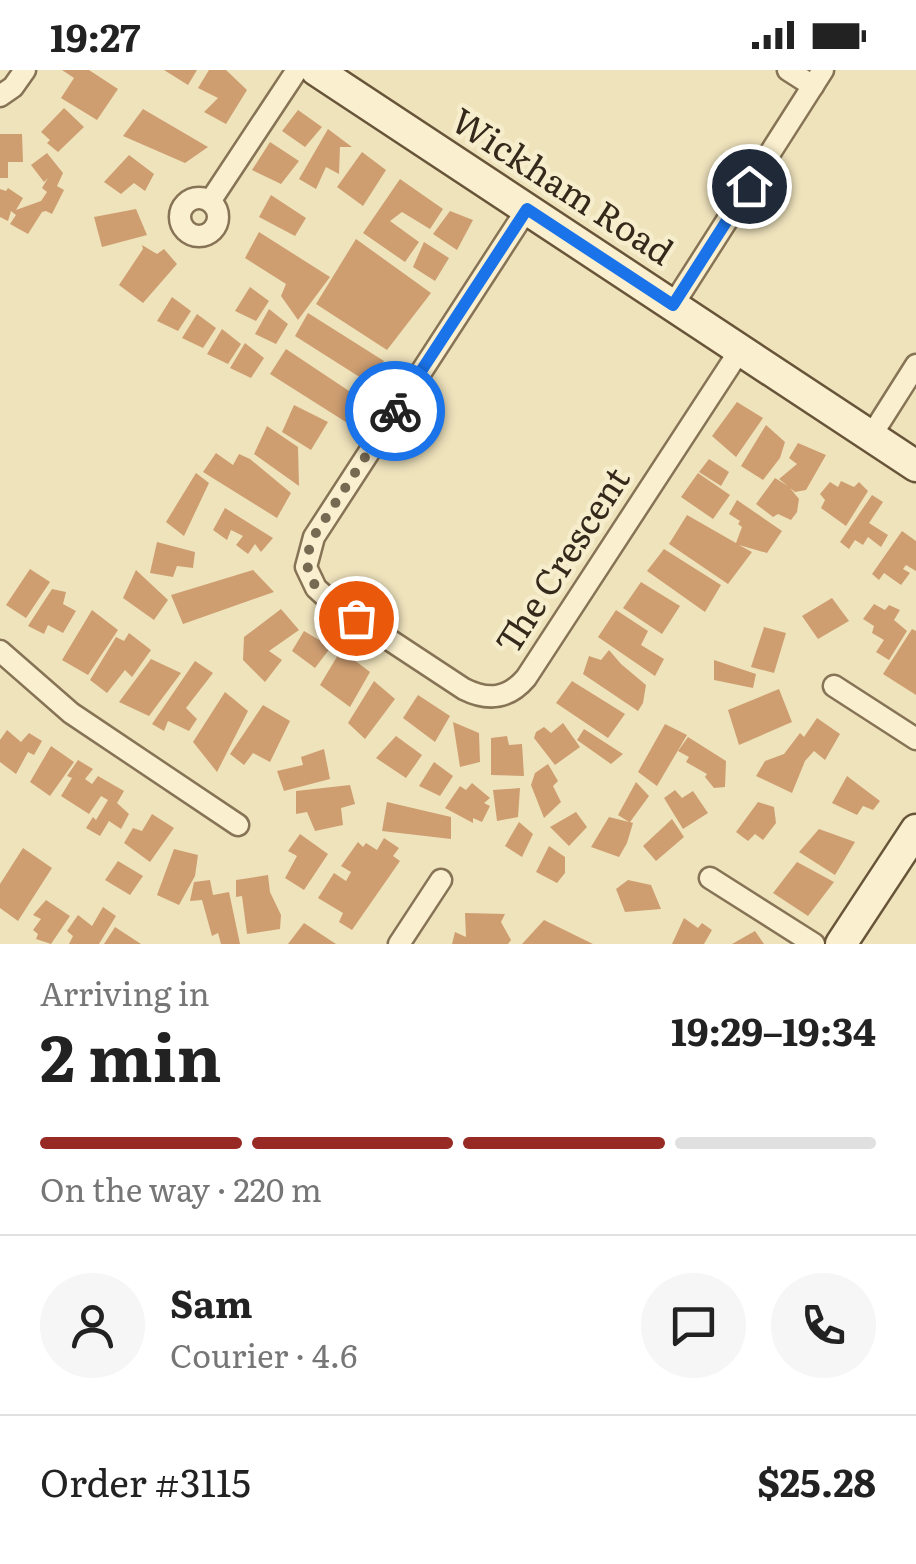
<!DOCTYPE html>
<meta charset="utf-8">
<style>
:root{--surface:#fff;--page:#f6f6f6;--text:#222;--muted:#767676;--line:#e0e0e0;--accent:#972a24}
body{margin:0;font-family:Literata,serif;background:var(--page);color:var(--text);height:100vh;display:flex;flex-direction:column;font-size:38px;white-space:nowrap}
*{box-sizing:border-box;margin:0}
p{font-size:32px;color:var(--muted)}
.icon{flex:none;width:55px;height:55px;fill:none;stroke:currentColor;stroke-width:2;stroke-linecap:round;stroke-linejoin:round}
.map{position:relative;height:874px;overflow:hidden}
.sheet{display:flex;flex-direction:column;background:var(--surface);flex:1}
.sheet>*{flex:none}
.pin{position:absolute;display:grid;place-items:center;width:85px;height:85px;color:#fff;margin:-42px;border:5px solid #fff;border-radius:50%;box-shadow:0 2px 10px #0007}
.courier{position:absolute;display:grid;place-items:center;width:100px;height:100px;margin:-50px;border:8px solid #1a73e8;border-radius:50%;background:#fff;color:#222;box-shadow:0 2px 12px #0007}
.overview em{font-style:normal;font-weight:700}
.overview div{display:flex;flex-direction:column-reverse}
.overview{display:flex;align-items:center;justify-content:space-between;height:170px;padding:0 40px}
h1{font-size:65px;font-weight:700;line-height:75px}
.bar{display:grid;grid-template-columns:repeat(4,1fr);gap:15px 10px;align-content:center;height:120px;padding:0 40px}
.bar i{height:12px;border-radius:8px;background:var(--line)}
.bar .active{background:var(--accent)}
.bar p{grid-column:span 4}
.line{display:flex;align-items:center;gap:25px;padding:0 40px;border-top:2px solid var(--line)}
.line div{flex:1}
.round{display:grid;place-items:center;flex:none;width:105px;height:105px;border-radius:52px;background:var(--page)}
.status{display:flex;justify-content:space-between;align-items:center;height:70px;padding:0 50px;background:var(--surface);direction:ltr}
.status svg{height:28px;fill:currentColor}
.map>svg:first-child{display:block}
</style>
<div class="status"><b>19:27</b><svg viewBox="0 0 49 12"><path d="M0 12V9h3v3zM5 12V6h3v6zM10 12V3h3v9zM15 12V0h3v12zM26 1h20v11H26zM47 4h2v5h-2z"/></svg></div>
<div class="map">
<svg width="916" height="874" viewBox="0 0 916 874">
<rect width="100%" height="100%" fill="#efe3bc"/>
<g fill="#ce9e71">
<path d="M62,0H89L118,19L97,50L61,28L74,8Z"/>
<path d="M164,0H197L188,15Z"/>
<path d="M209,0H226L247,20L226,54L204,42L218,28L198,18Z"/>
<path d="M64,38L84,57L58,82L47,73L50,70L41,62Z"/>
<path d="M143,39L208,77L185,93L123,66Z"/>
<path d="M298,40L322,57L305,77L282,61Z"/>
<path d="M328,59L352,77H340L339,104L326,97L316,119L299,109Z"/>
<path d="M0,64H22L23,92H8V108H0Z"/>
<path d="M270,72L299,91L281,114L252,100Z"/>
<path d="M362,82L386,100L363,136L337,117Z"/>
<path d="M47,83L63,103L57,116L64,120L52,144L46,141L42,142L28,164L10,154L16,145L11,141L8,151L0,147V119L6,121L8,118L23,128L16,140L41,131L47,122L42,118L48,108L44,112L31,95Z"/>
<path d="M129,85L154,104L145,121L134,113L121,124L104,112Z"/>
<path d="M400,109L443,139L430,159L402,142L390,151L419,172L405,192L363,163Z"/>
<path d="M271,125L306,148L295,166L259,147Z"/>
<path d="M136,139L147,165L102,177L94,147Z"/>
<path d="M450,141L473,150L457,180L433,164Z"/>
<path d="M259,162L330,207L298,250L281,226L286,214L245,188Z"/>
<path d="M356,169L431,223L387,280L316,234Z"/>
<path d="M424,172L449,188L435,211L413,197Z"/>
<path d="M142,175L157,184L164,179L177,194L143,233L119,215L143,179Z"/>
<path d="M250,217L269,231L256,251L235,241Z"/>
<path d="M172,227L191,241L178,261L157,251Z"/>
<path d="M269,239L288,254L276,274L255,264Z"/>
<path d="M308,243L384,291L369,313L295,266Z"/>
<path d="M197,244L216,258L203,278L182,268Z"/>
<path d="M222,259L241,274L228,294L207,284Z"/>
<path d="M245,273L264,288L251,308L230,298Z"/>
<path d="M286,279L364,331L349,354L270,304Z"/>
<path d="M737,332L763,348L736,387L712,366Z"/>
<path d="M294,335L328,352L311,380L282,362Z"/>
<path d="M766,355L785,372L780,388L763,410L741,396Z"/>
<path d="M267,356L298,377L299,416L254,384Z"/>
<path d="M798,373L826,385L806,420L795,422L790,418L799,429L797,442L791,450L778,444L773,447L756,434L775,408L788,416L779,409L797,394L789,388Z"/>
<path d="M216,383L233,395L239,384L250,389L291,423L277,448L203,402Z"/>
<path d="M709,389L729,402L721,416L699,402Z"/>
<path d="M196,403L209,413L184,466L166,452Z"/>
<path d="M698,403L730,425L713,449L681,427Z"/>
<path d="M841,411L854,417L859,412L868,421L846,456L821,438L825,430L820,424L830,412L838,417Z"/>
<path d="M872,425L883,432L869,453L888,465L881,477L868,467L863,475L855,470L849,479L840,472Z"/>
<path d="M737,430L782,461L767,483L739,475L752,482L728,514L669,474L687,445L736,473L742,457L738,454L740,451L729,444Z"/>
<path d="M225,438L273,468L261,482L255,474L248,484L236,475L243,466L231,460L227,470L213,460Z"/>
<path d="M902,461L916,471V501L906,495L903,499L910,503L901,515L884,503L879,510L872,504Z"/>
<path d="M157,472L195,482L193,498L177,496L173,507L150,503Z"/>
<path d="M664,479L721,515L705,542L647,501Z"/>
<path d="M30,499L50,512L26,548L6,535Z"/>
<path d="M136,500L168,530L154,550L123,528Z"/>
<path d="M253,500L274,522L183,554L171,525Z"/>
<path d="M641,512L680,536L662,564L623,538Z"/>
<path d="M52,519L66,522L63,534L76,541L63,563L48,555L44,564L28,556Z"/>
<path d="M832,528L849,551L818,569L802,546Z"/>
<path d="M874,534L885,540L889,535L900,540L894,550L907,561L889,590L876,582L884,570L872,563L874,556L863,549Z"/>
<path d="M281,539L299,560L269,581L282,590L265,612L243,590L244,567Z"/>
<path d="M92,540L118,560L88,605L62,590Z"/>
<path d="M616,540L648,561L641,575L664,589L655,606L598,567Z"/>
<path d="M764,557L786,563L774,603L751,597Z"/>
<path d="M912,559L916,561V625L883,604Z"/>
<path d="M304,561L331,577L315,598L292,581Z"/>
<path d="M129,563L151,580L132,607L125,600L107,623L90,610L116,567L124,571Z"/>
<path d="M341,580L370,602L350,637L320,615Z"/>
<path d="M609,580L621,594L646,615L643,633L638,641L583,604L589,586L601,590Z"/>
<path d="M151,589L181,603L149,646L119,632Z"/>
<path d="M714,590L756,604L753,618L714,610Z"/>
<path d="M195,591L213,603L186,638L197,649L189,661L168,651L164,661L152,654Z"/>
<path d="M374,611L395,629L365,669L348,653Z"/>
<path d="M572,611L625,644L608,668L556,633Z"/>
<path d="M779,619L792,652L739,675L728,640Z"/>
<path d="M225,622L248,641L217,702L193,672Z"/>
<path d="M418,625L450,646L435,672L403,648Z"/>
<path d="M263,635L290,651L270,692L253,683L244,695L230,684Z"/>
<path d="M817,648L840,664L825,690L814,681L805,691L792,723L756,706L765,691L784,684L800,663L804,667Z"/>
<path d="M453,652L479,663L480,692L460,697Z"/>
<path d="M563,653L580,677L555,695L534,668L536,662L544,657L551,663Z"/>
<path d="M665,654L687,665L657,716L638,702Z"/>
<path d="M584,659L623,684L611,694L577,670Z"/>
<path d="M7,660L21,672L29,663L42,671L34,685L28,682L16,704L0,692V670Z"/>
<path d="M396,666L422,685L406,708L376,688Z"/>
<path d="M507,666L509,675L522,674L524,706L491,705V668Z"/>
<path d="M688,667L726,691L725,717L714,718L705,707L707,704L686,692L689,687L678,681Z"/>
<path d="M51,676L74,692L50,726L30,712Z"/>
<path d="M324,679L330,709L284,721L277,701L303,695L301,687Z"/>
<path d="M78,690L93,699L85,709L92,714L98,706L124,721L117,733L129,744L121,759L109,751L100,766L86,758L93,747L96,750L108,730L101,726L89,744L61,726L72,708L67,706Z"/>
<path d="M434,692L453,706L440,726L419,716Z"/>
<path d="M548,694L558,711L553,716L561,732L544,748L531,715L535,703Z"/>
<path d="M847,706L880,731L873,740L863,736L857,745L832,733Z"/>
<path d="M636,712L649,726L630,752L633,753L627,773L619,787L591,777L609,747L629,752L618,745Z"/>
<path d="M472,713L490,728L484,733L490,736L482,752L473,748V753L445,738L460,716L466,720Z"/>
<path d="M350,715L355,734L341,738L343,755L315,761L307,742L296,744V721Z"/>
<path d="M520,718L518,747L497,751L493,720Z"/>
<path d="M675,720L682,728L693,721L708,743L683,759L664,728Z"/>
<path d="M387,732L451,747V769L382,761Z"/>
<path d="M758,732L774,737L776,753L763,770L755,764L748,771L736,762Z"/>
<path d="M576,742L587,757L569,776L550,757Z"/>
<path d="M152,744L174,758L150,792L124,773L133,758L142,761Z"/>
<path d="M672,749L684,767L656,791L643,776Z"/>
<path d="M519,752L533,764L522,787L505,776Z"/>
<path d="M819,759L855,772L835,805L799,782Z"/>
<path d="M300,764L328,784L304,820L285,808L297,786L288,781Z"/>
<path d="M384,768L399,778L393,786L400,791L352,860L339,852L343,843L318,828L334,803L346,811L351,802L341,796L358,772L363,777L366,773L377,780Z"/>
<path d="M549,776L565,787V803L557,813L536,802Z"/>
<path d="M23,778L52,798L18,851L0,838V814Z"/>
<path d="M174,779L198,785L195,806L179,835L157,825Z"/>
<path d="M118,791L143,806L130,825L105,810Z"/>
<path d="M797,792L834,812L808,846L773,823Z"/>
<path d="M268,805L270,822L281,845L280,859L247,864L242,826L236,827V810Z"/>
<path d="M210,810L213,825L229,822L240,874H221L218,863L212,866L202,830L190,831L194,812Z"/>
<path d="M628,810L651,815L661,839L625,842L616,819Z"/>
<path d="M46,830L70,846L51,874L36,869L38,864L33,860L41,849L33,845Z"/>
<path d="M103,837L116,846L99,874H69L73,866L67,861L78,845L92,856Z"/>
<path d="M465,843L505,844L501,852L511,870L508,874H452L455,862L466,867Z"/>
<path d="M684,848L698,858L702,853L712,860L704,874H672Z"/>
<path d="M544,850L593,874H522Z"/>
<path d="M304,853L336,874H288Z"/>
<path d="M115,857L141,874H104Z"/>
<path d="M755,861L764,874H732Z"/>
</g>
<g fill="none" stroke-linecap="round" stroke-linejoin="round">
<g stroke="#877355" stroke-width="25">
<g id="street">
<path d="M788,0L813,16"/>
<path d="M0,26L13,17L25,0"/>
<circle cx="199" cy="147" r="19"/>
<path d="M211,130L297,0"/>
<path d="M527,139L314,467L306,497L316,518L329,530L464,619C488,631 508,629 526,608L740,280"/>
<path d="M673,235L823,0"/>
<path d="M871,366L916,295"/>
<path d="M0,581L71,643L238,755"/>
<path d="M834,616L916,669"/>
<path d="M710,808L814,874"/>
<path d="M399,874L441,810"/>
</g>
</g>
<g stroke="#685439" stroke-width="35">
<g id="secondary">
<path d="M316,0L916,396"/>
<path d="M841,874L916,760"/>
</g>
</g>
<use href="#street" stroke="#faf0cf" stroke-width="20"/>
<use href="#secondary" stroke="#faf0cf" stroke-width="30"/>
</g>
<g fill="none" stroke-linecap="round" stroke-linejoin="round">
<path stroke="#766a53" stroke-width="10" stroke-dasharray="0 18" d="M356,548C323,526 294,510 314,466L395,341"/>
<path stroke="#1a73e8" stroke-width="12" d="M395,341L527,139L673,235L749,116"/>
</g>
<g text-anchor="middle" stroke-width="9" stroke-linejoin="round" paint-order="stroke">
<g font-size="35" fill="#35291b" stroke="#f6edcc">
<text transform="translate(562 117) rotate(33)" y="12">Wickham Road</text>
<text transform="translate(563 491) rotate(-57)" y="12">The Crescent</text>
</g>
</g>
</svg>
<div class="pin" style="left:356px;top:548px;background:#ea580c"><svg class="icon" aria-label="bag" viewBox="0 0 24 24"><path d="M5 8h14l-1 12H6zM9 8a3 3 0 0 1 6 0"/></svg></div>
<div class="pin" style="left:749px;top:116px;background:#1f2937"><svg class="icon" aria-label="home" viewBox="0 0 24 24"><path d="M3 11l9-7 9 7M6 9v11h12V9"/></svg></div>
<div class="courier" style="left:395px;top:341px"><svg class="icon" aria-label="bike" viewBox="0 0 24 24"><circle cx="6" cy="16" r="4"/><circle cx="18" cy="16" r="4"/><path d="M6 16l4-8h5l3 8M10 8l3 8H6M13 5h3"/></svg></div>
</div>
<section class="sheet">
<div class="overview"><div><h1>2 min</h1><p>Arriving in</p></div><em>19:29–19:34</em></div>
<div class="bar"><i class="active"></i><i class="active"></i><i class="active"></i><i></i><p>On the way · 220 m</p></div>
<div class="line" style="height:180px"><a class="round"><svg class="icon" aria-label="person" viewBox="0 0 24 24"><circle cx="12" cy="8" r="4"/><path d="M4 21q1-7 8-7t8 7"/></svg></a><div><b>Sam</b><p>Courier · 4.6</p></div><a class="round"><svg class="icon" aria-label="chat" viewBox="0 0 24 24"><path d="M4 5h16v11H9l-5 4z"/></svg></a><a class="round"><svg class="icon" aria-label="phone" viewBox="0 0 24 24"><path d="M5 4h4l2 5-3 2q2 4 5 5l2-3 5 2v4C11 20 4 13 5 4z"/></svg></a></div>
<div class="line" style="height:130px"><div>Order #3115</div><b>$25.28</b></div>
</section>
